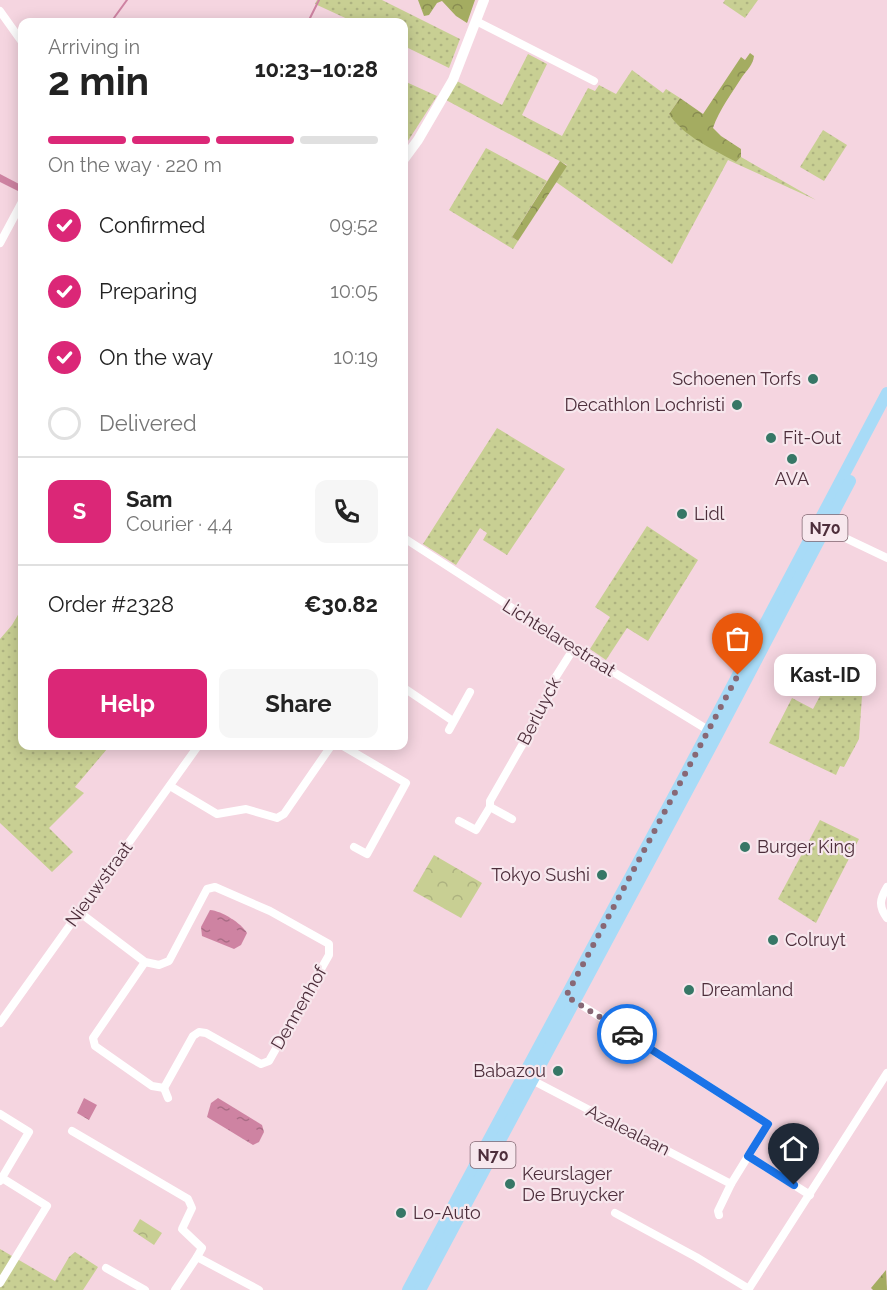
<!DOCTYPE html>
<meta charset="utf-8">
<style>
:root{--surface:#fff;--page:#f6f6f6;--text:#222;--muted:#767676;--line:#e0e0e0;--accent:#db2777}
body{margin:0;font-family:Raleway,sans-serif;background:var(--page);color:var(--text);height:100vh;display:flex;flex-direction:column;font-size:22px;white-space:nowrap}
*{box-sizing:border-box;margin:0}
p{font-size:20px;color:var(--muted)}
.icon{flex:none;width:33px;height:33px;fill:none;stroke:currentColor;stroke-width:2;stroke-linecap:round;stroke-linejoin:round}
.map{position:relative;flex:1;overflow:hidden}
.panel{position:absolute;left:18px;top:18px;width:390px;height:732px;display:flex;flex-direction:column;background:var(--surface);border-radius:12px;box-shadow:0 3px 15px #0003}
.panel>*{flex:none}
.pin{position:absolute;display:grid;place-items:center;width:51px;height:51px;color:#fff;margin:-62px -26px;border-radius:50% 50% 50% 0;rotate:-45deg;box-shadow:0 0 6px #0007}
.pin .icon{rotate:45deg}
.courier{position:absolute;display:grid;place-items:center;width:60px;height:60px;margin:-30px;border:4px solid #1a73e8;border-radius:50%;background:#fff;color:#222;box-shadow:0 2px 8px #0007}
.bubble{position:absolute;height:42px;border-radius:12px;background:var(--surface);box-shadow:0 3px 15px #0003;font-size:20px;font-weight:700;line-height:42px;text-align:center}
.headline em{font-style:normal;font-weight:700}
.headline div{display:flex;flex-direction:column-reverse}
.headline{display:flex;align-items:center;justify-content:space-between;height:102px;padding:0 30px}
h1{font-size:39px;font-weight:700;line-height:45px}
.bar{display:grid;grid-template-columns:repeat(4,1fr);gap:9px 6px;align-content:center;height:72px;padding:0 30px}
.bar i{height:8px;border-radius:4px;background:var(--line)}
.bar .on{background:var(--accent)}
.bar p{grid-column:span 4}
.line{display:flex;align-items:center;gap:15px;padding:0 30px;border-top:2px solid var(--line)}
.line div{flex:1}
.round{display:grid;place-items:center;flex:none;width:63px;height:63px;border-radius:12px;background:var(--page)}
ol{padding:0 30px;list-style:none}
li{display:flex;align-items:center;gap:18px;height:66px}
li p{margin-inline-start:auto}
li .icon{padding:6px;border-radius:50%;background:var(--accent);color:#fff;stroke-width:4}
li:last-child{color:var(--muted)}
li i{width:33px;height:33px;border:3px solid var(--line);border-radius:50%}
.primary-button{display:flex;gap:12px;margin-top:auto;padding:12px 30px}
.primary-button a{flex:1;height:69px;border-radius:12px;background:var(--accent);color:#fff;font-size:24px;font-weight:700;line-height:69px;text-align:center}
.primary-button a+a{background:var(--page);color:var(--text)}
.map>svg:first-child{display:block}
</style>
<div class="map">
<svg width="887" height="1290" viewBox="0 0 887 1290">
<defs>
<pattern id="grass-dots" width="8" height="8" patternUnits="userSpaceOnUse" patternTransform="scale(1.5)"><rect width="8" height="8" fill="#c8cf93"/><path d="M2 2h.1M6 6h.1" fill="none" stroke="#adb280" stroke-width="1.8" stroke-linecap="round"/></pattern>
<pattern id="forest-crowns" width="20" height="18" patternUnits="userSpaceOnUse" patternTransform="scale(1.5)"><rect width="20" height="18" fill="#a4ac61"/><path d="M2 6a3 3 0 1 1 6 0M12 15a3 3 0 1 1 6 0" fill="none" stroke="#888c51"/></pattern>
<pattern id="park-crowns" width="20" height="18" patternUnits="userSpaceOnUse" patternTransform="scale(1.5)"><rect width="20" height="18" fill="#c8cf93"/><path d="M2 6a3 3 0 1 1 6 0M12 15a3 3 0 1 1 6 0" fill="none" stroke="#adb280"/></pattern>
<pattern id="water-ripples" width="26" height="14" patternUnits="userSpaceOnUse" patternTransform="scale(1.5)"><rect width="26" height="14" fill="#ce83a2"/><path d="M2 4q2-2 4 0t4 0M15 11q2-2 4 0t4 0" fill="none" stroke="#a96c85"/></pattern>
</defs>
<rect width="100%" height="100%" fill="#f5d5e0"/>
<g fill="url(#grass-dots)">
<path d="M317,0H382L460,39L449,68L404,46V22H354L315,4Z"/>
<path d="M725,0H758L745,18L723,3Z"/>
<path d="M528,54L547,64L522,115L562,136L588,88L595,91L599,85L616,94L632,70L663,93L666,89L680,98L669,114L736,162L741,157L816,200L728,160L672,264L556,182L567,165L446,100L455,80L502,105Z"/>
<path d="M404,81L437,96L404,147Z"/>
<path d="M823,130L847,145L824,181L800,167Z"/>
<path d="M486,148L547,181L512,237L518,241L513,249L449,210Z"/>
<path d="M497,428L565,469L507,555L483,540L487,533L480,528L456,565L423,544Z"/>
<path d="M647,526L698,560L648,641L627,628L606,660L590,649L610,617L595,607Z"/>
<path d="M22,608V746H102L107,749L75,787L84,793L49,828L73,852L52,872L0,823V639L12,625Z"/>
<path d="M828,681L862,696L859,739L844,767L840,766L836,775L769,743L792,698L813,709Z"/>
<path d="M820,820L859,839L816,923L778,899Z"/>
<path d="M0,1249L55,1281L69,1257L75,1252L98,1267L83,1290H0Z"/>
</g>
<g fill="url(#forest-crowns)">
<path d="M418,0H475L467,23L456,16L442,1L437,3L429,15L424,16Z"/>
<path d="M750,53L754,56C753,65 747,70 742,77C732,93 719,110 713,128L721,136L741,149V157L736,162C713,149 684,137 669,114L680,98L703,114L741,57L745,60Z"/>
<path d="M560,161L567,166L518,241L512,237Z"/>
<path d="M886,1270L887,1290H873L871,1288Z"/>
</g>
<g fill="url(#park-crowns)">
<path d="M434,855L482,883L461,918L413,891Z"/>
<path d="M140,1219L162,1233L154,1245L133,1231Z"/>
</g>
<g fill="url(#water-ripples)">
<path d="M0,174L21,185L18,191L0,182Z"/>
<path d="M210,910C222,911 241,923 247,933L241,945L234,949L202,936L201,927Z"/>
<path d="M84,1098L97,1105L89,1120L77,1113Z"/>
<path d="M218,1098L262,1125L264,1132L259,1142L253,1145L207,1117L211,1103Z"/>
</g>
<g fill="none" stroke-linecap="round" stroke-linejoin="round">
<g stroke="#ce83a2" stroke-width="2">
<path d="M111,22L127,0"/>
<path d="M308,22L319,0"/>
</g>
<g stroke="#fff" stroke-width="8">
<path d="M0,11L22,42"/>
<path d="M476,21L594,81"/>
<path d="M0,243L22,202"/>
<path d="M820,526L887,558"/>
<path d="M404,538L574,648L713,733"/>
<path d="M404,688L453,721"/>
<path d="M449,730L470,692"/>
<path d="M343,746L406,783L367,854L354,847"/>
<path d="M170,786L217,814L246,809L277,818L284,814L331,746"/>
<path d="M490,807L512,819"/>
<path d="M459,821L476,830L490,807V801L548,700L550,686L574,648"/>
<path d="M887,887C880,899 878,906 887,918"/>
<path d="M79,912L145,962L159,965L169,961L207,889L215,887L270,911L329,944V955L269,1061L261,1064L206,1033L199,1032L193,1036L164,1088L152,1086L95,1046L93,1038L145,962"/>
<path d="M0,1023L198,746"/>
<path d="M530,1079L731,1184L768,1124L572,999"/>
<path d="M164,1088L168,1098"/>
<path d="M0,1114L29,1132L0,1181"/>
<path d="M72,1131L188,1199L192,1208L182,1229L202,1248L197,1257"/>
<path d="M748,1156L810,1195"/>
<path d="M615,1213L696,1257L749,1289"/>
<path d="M719,1215L718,1211L731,1184"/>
<path d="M106,1268L145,1290"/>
<path d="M0,1283L47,1206L2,1178"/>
<path d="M175,1290L197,1257L259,1290"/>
<path d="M748,1290L887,1073"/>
</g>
<path stroke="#fff" stroke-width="10" d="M404,159L418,140L453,80L484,0"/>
<g stroke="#a8dbf7" stroke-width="12">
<path d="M408,1290L683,779L887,393"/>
<path d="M420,1290L717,735L850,481"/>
</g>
</g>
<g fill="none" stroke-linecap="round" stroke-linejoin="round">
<path stroke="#886875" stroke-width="6" stroke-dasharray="0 10.8" d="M627,1034L566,996L738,675"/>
<path stroke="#1a73e8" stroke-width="8" d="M627,1034L768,1124L748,1156L794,1185"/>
</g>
<g fill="#367766" stroke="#f7e7ed" stroke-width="2">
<circle cx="813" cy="379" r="6"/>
<circle cx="737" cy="405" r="6"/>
<circle cx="771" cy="438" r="6"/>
<circle cx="792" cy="459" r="6"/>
<circle cx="682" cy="514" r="6"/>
<circle cx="745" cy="847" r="6"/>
<circle cx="602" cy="875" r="6"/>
<circle cx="773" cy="940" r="6"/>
<circle cx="689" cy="990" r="6"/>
<circle cx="558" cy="1071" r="6"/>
<circle cx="510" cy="1184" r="6"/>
<circle cx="401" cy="1213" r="6"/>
</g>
<g text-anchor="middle" stroke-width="4.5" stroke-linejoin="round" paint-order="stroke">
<g fill="#f7e7ed" stroke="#806670" stroke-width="1.5">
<rect x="802.5" y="515" width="45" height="26" rx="4.5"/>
<rect x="470.5" y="1142" width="45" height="26" rx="4.5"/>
</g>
<g font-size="16" font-weight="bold" fill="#4d2e3b">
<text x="825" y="534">N70</text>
<text x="493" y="1161">N70</text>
</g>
<g font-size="18" fill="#4d2e3b" stroke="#f7e7ed" text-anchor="start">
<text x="801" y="385" text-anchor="end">Schoenen Torfs</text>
<text x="725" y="411" text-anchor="end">Decathlon Lochristi</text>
<text x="783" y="444">Fit-Out</text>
<text x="792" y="485" text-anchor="middle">AVA</text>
<text x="694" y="520">Lidl</text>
<text x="757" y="853">Burger King</text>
<text x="590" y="881" text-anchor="end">Tokyo Sushi</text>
<text x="785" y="946">Colruyt</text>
<text x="701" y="996">Dreamland</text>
<text x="546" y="1077" text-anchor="end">Babazou</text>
<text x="522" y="1180">Keurslager<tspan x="522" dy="21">De Bruycker</tspan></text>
<text x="413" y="1219">Lo-Auto</text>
</g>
<g font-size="18" fill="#4d2e3b" stroke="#f7e7ed">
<text transform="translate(559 638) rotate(32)" y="6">Lichtelarestraat</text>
<text transform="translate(539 711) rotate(-63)" y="6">Berluyck</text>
<text transform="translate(99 884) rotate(-54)" y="6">Nieuwstraat</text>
<text transform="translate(299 1008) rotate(-60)" y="6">Dennenhof</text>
<text transform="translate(628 1130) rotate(27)" y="6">Azalealaan</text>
</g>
</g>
</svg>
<div class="pin" style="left:738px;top:675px;background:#ea580c"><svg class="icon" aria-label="bag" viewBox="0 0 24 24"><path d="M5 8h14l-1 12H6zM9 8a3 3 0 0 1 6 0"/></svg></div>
<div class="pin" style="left:794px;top:1185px;background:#1f2937"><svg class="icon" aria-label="home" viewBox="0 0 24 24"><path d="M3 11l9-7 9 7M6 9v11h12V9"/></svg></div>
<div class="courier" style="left:627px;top:1034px"><svg class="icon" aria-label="car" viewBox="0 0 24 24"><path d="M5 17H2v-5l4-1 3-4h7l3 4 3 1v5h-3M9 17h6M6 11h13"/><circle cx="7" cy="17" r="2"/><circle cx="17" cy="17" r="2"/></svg></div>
<div class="bubble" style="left:774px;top:654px;width:102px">Kast-ID</div>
<section class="panel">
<div class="headline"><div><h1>2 min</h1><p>Arriving in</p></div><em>10:23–10:28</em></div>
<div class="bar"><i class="on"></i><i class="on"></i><i class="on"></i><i></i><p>On the way · 220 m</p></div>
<ol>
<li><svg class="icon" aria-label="check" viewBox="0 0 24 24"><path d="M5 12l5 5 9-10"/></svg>Confirmed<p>09:52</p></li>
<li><svg class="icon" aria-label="check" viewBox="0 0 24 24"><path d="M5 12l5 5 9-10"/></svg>Preparing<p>10:05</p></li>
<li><svg class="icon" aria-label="check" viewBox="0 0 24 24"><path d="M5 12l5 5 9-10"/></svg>On the way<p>10:19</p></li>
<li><i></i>Delivered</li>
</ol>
<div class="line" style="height:108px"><b class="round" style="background:var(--accent);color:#fff">S</b><div><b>Sam</b><p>Courier · 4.4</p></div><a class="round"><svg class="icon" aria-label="phone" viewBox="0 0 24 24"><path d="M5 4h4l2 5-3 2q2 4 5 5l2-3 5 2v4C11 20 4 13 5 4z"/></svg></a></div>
<div class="line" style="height:78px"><div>Order #2328</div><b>€30.82</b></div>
<div class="primary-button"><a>Help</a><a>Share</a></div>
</section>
</div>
